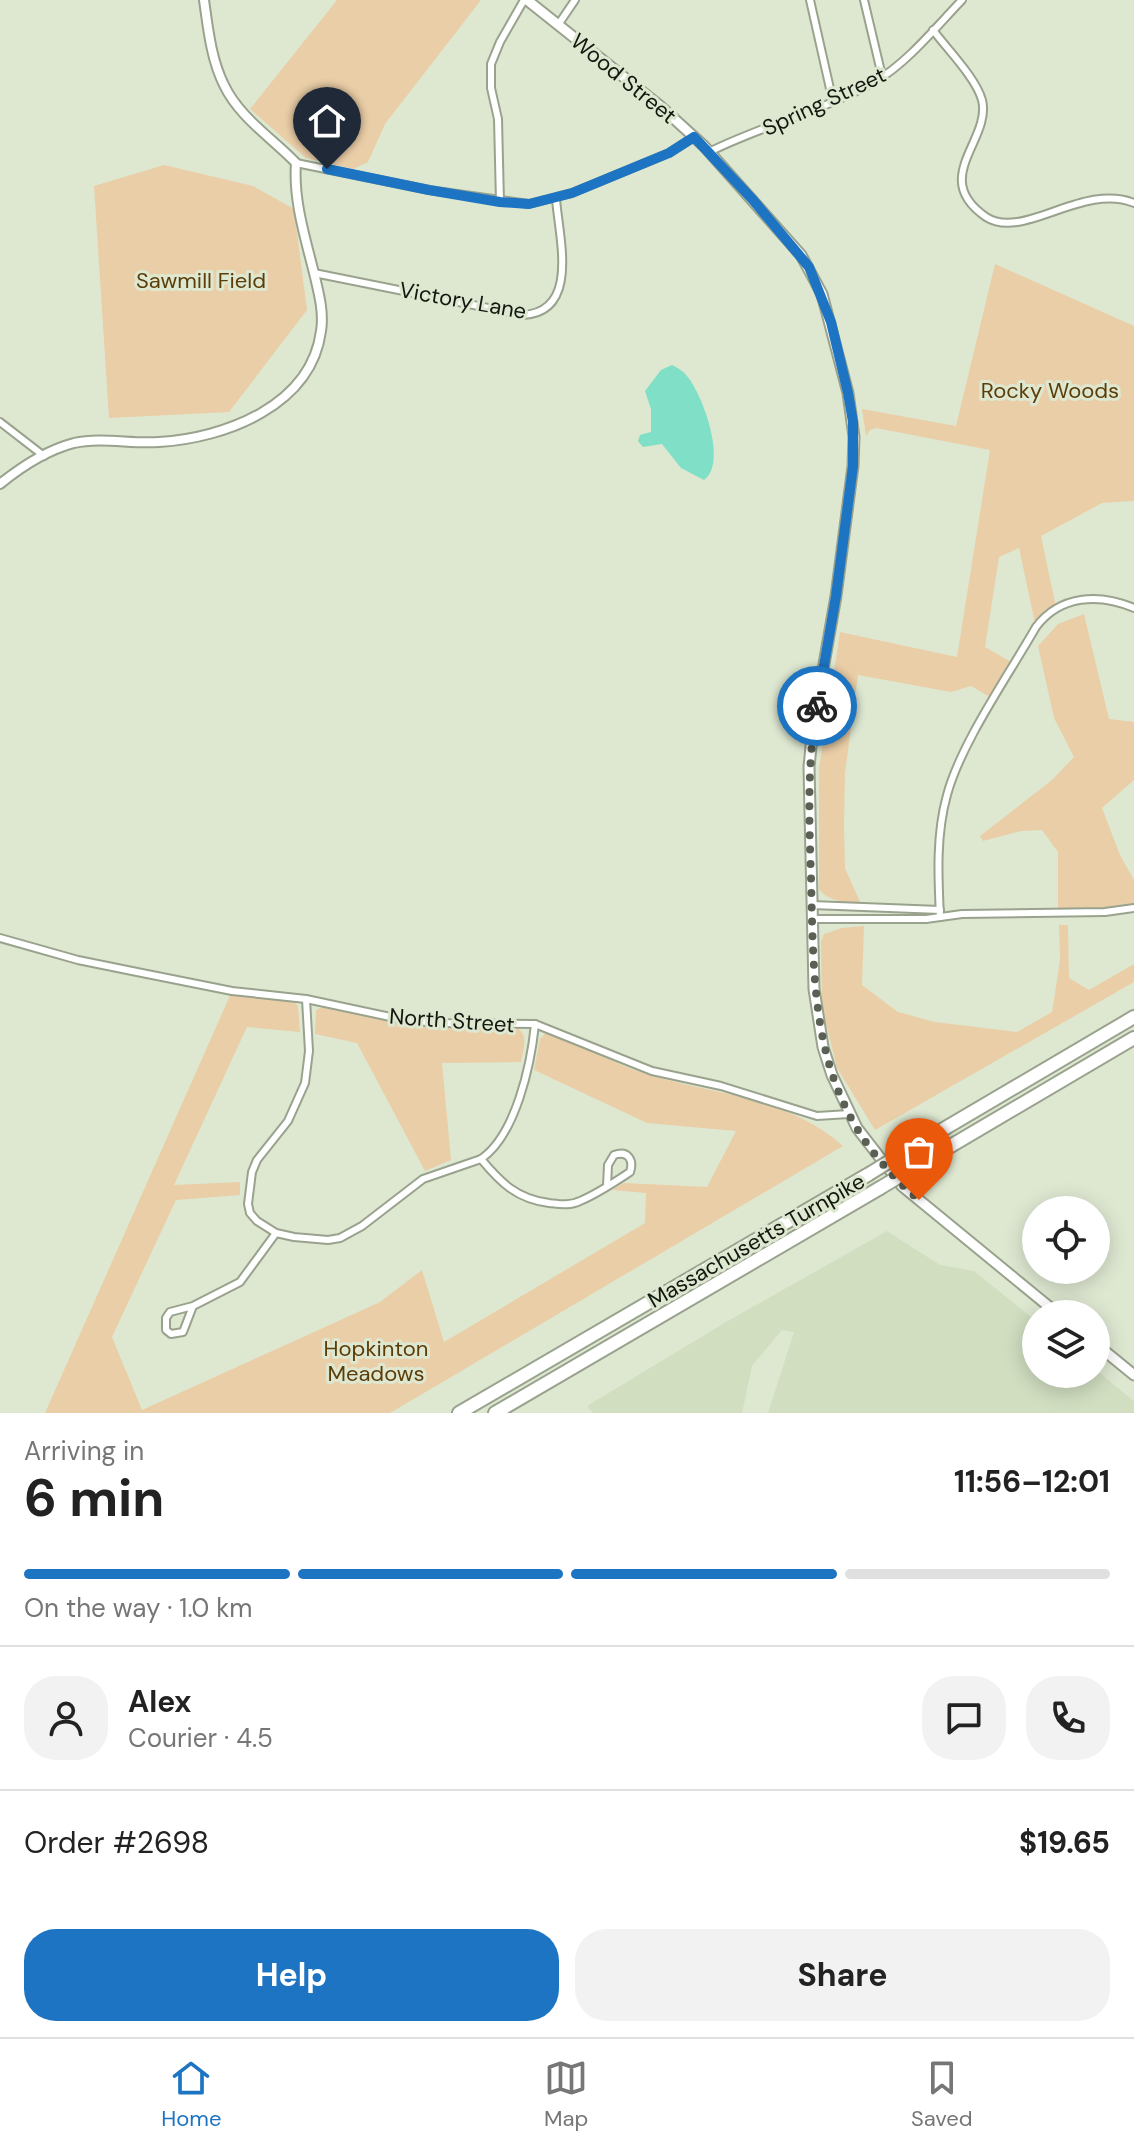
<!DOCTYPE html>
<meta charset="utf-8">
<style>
:root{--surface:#fff;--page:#f2f2f2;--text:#222;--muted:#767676;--line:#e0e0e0;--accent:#1c74c2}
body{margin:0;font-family:"DM Sans",sans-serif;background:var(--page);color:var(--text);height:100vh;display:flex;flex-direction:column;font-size:30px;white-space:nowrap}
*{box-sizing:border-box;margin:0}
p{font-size:26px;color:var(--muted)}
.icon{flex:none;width:44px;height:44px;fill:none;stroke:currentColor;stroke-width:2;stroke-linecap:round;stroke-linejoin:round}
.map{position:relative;height:1413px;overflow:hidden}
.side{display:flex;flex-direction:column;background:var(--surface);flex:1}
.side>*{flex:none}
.controls{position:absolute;left:1022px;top:1196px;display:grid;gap:16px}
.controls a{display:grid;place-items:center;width:88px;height:88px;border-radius:50%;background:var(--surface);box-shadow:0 4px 20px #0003;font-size:40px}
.pin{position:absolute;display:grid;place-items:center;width:68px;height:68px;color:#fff;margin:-82px -34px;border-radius:50% 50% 50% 0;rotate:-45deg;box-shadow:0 0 8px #0007}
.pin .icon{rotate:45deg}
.courier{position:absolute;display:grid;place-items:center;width:80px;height:80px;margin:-40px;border:6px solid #1c74c2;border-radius:50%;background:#fff;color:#222;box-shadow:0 2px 10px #0007}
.overview em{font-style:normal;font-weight:700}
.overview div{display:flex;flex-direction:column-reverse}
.overview{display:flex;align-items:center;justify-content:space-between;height:136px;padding:0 24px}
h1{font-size:52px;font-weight:700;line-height:60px}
.bar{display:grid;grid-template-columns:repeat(4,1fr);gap:12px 8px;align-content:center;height:96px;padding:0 24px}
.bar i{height:10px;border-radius:6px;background:var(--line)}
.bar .active{background:var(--accent)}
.bar p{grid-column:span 4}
.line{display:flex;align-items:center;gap:20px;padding:0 24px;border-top:2px solid var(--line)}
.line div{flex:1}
.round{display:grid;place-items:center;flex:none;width:84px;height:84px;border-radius:32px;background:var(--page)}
.button{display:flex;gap:16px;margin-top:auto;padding:16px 24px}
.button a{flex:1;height:92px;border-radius:32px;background:var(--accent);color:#fff;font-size:32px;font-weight:700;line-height:92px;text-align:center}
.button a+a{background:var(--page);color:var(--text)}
.dock{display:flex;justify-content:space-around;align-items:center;height:112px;border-top:2px solid var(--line);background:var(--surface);font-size:22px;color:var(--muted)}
.dock a{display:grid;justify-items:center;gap:4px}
.dock .active{color:var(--accent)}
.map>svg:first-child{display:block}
</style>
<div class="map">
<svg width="1134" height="1413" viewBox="0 0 1134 1413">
<rect width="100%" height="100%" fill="#dee8d1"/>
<path fill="#d1dec0" d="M887,1231L940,1265L974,1271L1036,1321V1374H1096V1370L1134,1401V1413H768L794,1332L782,1330L752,1366L742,1413H593L587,1406L726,1322Z"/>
<g fill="#eacea7">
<path d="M337,0H481L385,124L368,162L353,169L306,158L250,109Z"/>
<path d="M164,165L253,186L294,209L307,310L229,412L109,418L94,186Z"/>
<path d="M995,264L1134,326V501L1102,503L1041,536L1056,607L1035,623L1019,548L999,557L985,647L1011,662L990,697L971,686L951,692L858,675L845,773L844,825L845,868L861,904C847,903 827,901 819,889V769L840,632L957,657L990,450L876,428L870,430L866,436L862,409L956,426Z"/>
<path d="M1084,614L1109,719L1134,722V780L1102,808L1120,855L1134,880V908L1125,910L1058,911V852L1042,830L1021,831L983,841L980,836L1052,780L1074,757L1054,718L1038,646L1058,624Z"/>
<path d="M1059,925H1068L1069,978L1089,990L1134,964V982L875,1130L837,1068L822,1007L821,941L824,934L842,928L864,926L862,985L898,1012L935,1022L1017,1032L1052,1012L1060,960Z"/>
<path d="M232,991L294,1002L298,1006L300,1032L247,1027L174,1185L240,1182V1195L176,1200L112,1337L142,1410L380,1302L422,1270L444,1342L645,1223L646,1193L612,1190L624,1183L707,1187L736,1131L647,1123L534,1070L540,1039L546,1033C577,1039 606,1060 637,1071C707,1095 785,1094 843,1146L390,1413H45Z"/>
<path d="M326,1005L420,1025L515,1027C530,1034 523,1049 521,1062L442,1063L451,1160L425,1171L357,1043L315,1034L316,1010Z"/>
</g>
<path fill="#80dfc7" d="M672,365C678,368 683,371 687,376C703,395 728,464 704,480L681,468L662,444L643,447L638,441L640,435L651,432V409L645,391L661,370Z"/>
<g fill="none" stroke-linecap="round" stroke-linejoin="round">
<g stroke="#99a28d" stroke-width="10">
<g id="minor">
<path d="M810,0L833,102"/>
<path d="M864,0L882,76"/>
<path d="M558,25L575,0"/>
<path d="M933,30C947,49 976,78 982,100C992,140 929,178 986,217C1023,241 1083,182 1134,203"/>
<path d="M709,152C763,125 823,111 876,81C908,62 936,27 962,0"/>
<path d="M296,163L429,190L529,204L572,193L669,153L694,137"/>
<path d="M500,202L498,119L491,88V64L500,42L524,0"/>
<path d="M314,273L523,315C580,312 559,238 556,199"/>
<path d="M0,422L44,456"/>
<path d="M812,905L940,910"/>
<path d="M940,917C938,876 936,834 947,795C961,743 1008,676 1036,627C1060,595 1099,593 1134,608"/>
<path d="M812,919H926L962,914L1105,912L1134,908"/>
<path d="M0,938L78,960L137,972L232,991L306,999L395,1018L434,1023L535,1024L652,1071L721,1086L817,1116L849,1114"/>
<path d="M306,999L309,1051L305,1083L288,1121L257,1160L252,1172L248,1204L250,1213L257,1221L276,1233L294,1237L328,1240L340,1238L362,1226L423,1179L481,1159C516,1135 531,1064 535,1024"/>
<path d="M481,1159C501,1183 517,1199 549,1203C559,1204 570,1206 580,1201C597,1194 615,1182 630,1172C634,1160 628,1150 614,1155L608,1165L607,1186"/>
<path d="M193,1306L170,1312L166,1318V1330L171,1334L183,1332L193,1306L240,1282L276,1233"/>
</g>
</g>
<g stroke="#99a28d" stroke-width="12">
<path id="tertiary" d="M0,484C21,467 47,450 74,443C101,437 131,444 159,442C225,438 311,406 321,331C324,313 319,294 315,277C306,240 293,201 296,163C273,139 239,117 224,85C211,59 208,28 204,0"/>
</g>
<g stroke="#99a28d" stroke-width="13">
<g id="secondary">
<path d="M527,0L660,106L704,146L801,255L822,294L848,393L854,437L853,466L836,596L813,726L809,767L814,989L823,1047L832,1075L857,1128L902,1186L1058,1314"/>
<path d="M1096,1344L1134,1375"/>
</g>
</g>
<g stroke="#99a28d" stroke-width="16">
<g id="motorway">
<path d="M903,1153L1134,1017"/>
<path d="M915,1167L1134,1038"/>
<path d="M459,1413L869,1174"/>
<path d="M495,1413L880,1188"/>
</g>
</g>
<use href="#minor" stroke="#fff" stroke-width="6"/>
<use href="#tertiary" stroke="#fff" stroke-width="8"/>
<use href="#secondary" stroke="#fff" stroke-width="9"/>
<use href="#motorway" stroke="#fff" stroke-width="12"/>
<g stroke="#99a28d" stroke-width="16" stroke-linecap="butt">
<g id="motorway-bridge">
<path d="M869,1174L903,1153"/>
<path d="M880,1188L915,1167"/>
</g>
</g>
<use href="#motorway-bridge" stroke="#fff" stroke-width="12"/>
</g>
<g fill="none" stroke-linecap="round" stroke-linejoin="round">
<path stroke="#5a6053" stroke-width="8" stroke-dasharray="0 14.4" d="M817,706C807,763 809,819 811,877C814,1005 812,1109 919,1200"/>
<path stroke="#1c74c2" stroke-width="10" d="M327,169L429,190L500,202L529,204L572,193L669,153L694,137L753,200L809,267L831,322L848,393L853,422V466L836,596L817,706"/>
</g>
<g text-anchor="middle" stroke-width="6" stroke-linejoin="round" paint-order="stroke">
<g font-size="22" fill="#13170f" stroke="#dee8d1">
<text transform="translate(624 78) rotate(39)" y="8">Wood Street</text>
<text transform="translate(824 101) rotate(-25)" y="8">Spring Street</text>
<text transform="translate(463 300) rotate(10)" y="8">Victory Lane</text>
<text transform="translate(452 1020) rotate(4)" y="8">North Street</text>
<text transform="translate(756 1240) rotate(-30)" y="8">Massachusetts Turnpike</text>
</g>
<g font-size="22" fill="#5c3d08" stroke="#dee8d1">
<text x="201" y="288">Sawmill Field</text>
<text x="1050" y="398">Rocky Woods</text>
<text x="376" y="1356">Hopkinton<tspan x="376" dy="25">Meadows</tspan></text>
</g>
</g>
</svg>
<div class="controls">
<a><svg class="icon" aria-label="locate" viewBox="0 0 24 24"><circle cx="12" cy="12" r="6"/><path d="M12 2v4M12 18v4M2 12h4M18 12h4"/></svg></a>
<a><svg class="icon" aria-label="layers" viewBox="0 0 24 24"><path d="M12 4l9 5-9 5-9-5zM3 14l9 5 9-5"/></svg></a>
</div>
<div class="pin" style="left:919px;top:1200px;background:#ea580c"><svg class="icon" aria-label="bag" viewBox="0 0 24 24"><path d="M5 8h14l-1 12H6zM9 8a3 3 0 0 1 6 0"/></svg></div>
<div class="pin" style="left:327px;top:169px;background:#1f2937"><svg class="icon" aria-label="home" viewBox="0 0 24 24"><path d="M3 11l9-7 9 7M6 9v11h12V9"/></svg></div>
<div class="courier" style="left:817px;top:706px"><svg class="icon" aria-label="bike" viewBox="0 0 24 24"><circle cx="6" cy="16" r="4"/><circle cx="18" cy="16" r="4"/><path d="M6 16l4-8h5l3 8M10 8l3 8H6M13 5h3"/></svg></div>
</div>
<section class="side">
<div class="overview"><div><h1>6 min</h1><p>Arriving in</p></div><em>11:56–12:01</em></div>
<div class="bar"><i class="active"></i><i class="active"></i><i class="active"></i><i></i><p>On the way · 1.0 km</p></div>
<div class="line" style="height:144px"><a class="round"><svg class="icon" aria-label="person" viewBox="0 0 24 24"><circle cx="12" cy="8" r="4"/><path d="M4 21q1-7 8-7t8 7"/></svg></a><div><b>Alex</b><p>Courier · 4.5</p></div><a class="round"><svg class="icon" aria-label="chat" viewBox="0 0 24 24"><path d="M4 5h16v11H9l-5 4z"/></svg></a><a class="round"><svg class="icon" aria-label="phone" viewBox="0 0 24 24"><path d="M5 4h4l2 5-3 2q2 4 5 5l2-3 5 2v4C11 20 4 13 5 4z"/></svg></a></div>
<div class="line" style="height:104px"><div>Order #2698</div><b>$19.65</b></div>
<div class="button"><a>Help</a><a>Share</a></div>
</section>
<nav class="dock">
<a class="active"><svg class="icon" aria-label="home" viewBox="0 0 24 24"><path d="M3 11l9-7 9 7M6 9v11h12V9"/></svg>Home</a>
<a><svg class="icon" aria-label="map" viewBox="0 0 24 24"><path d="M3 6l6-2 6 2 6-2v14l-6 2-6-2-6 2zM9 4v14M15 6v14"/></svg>Map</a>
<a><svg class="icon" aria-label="saved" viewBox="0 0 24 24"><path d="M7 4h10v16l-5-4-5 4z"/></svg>Saved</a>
</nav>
